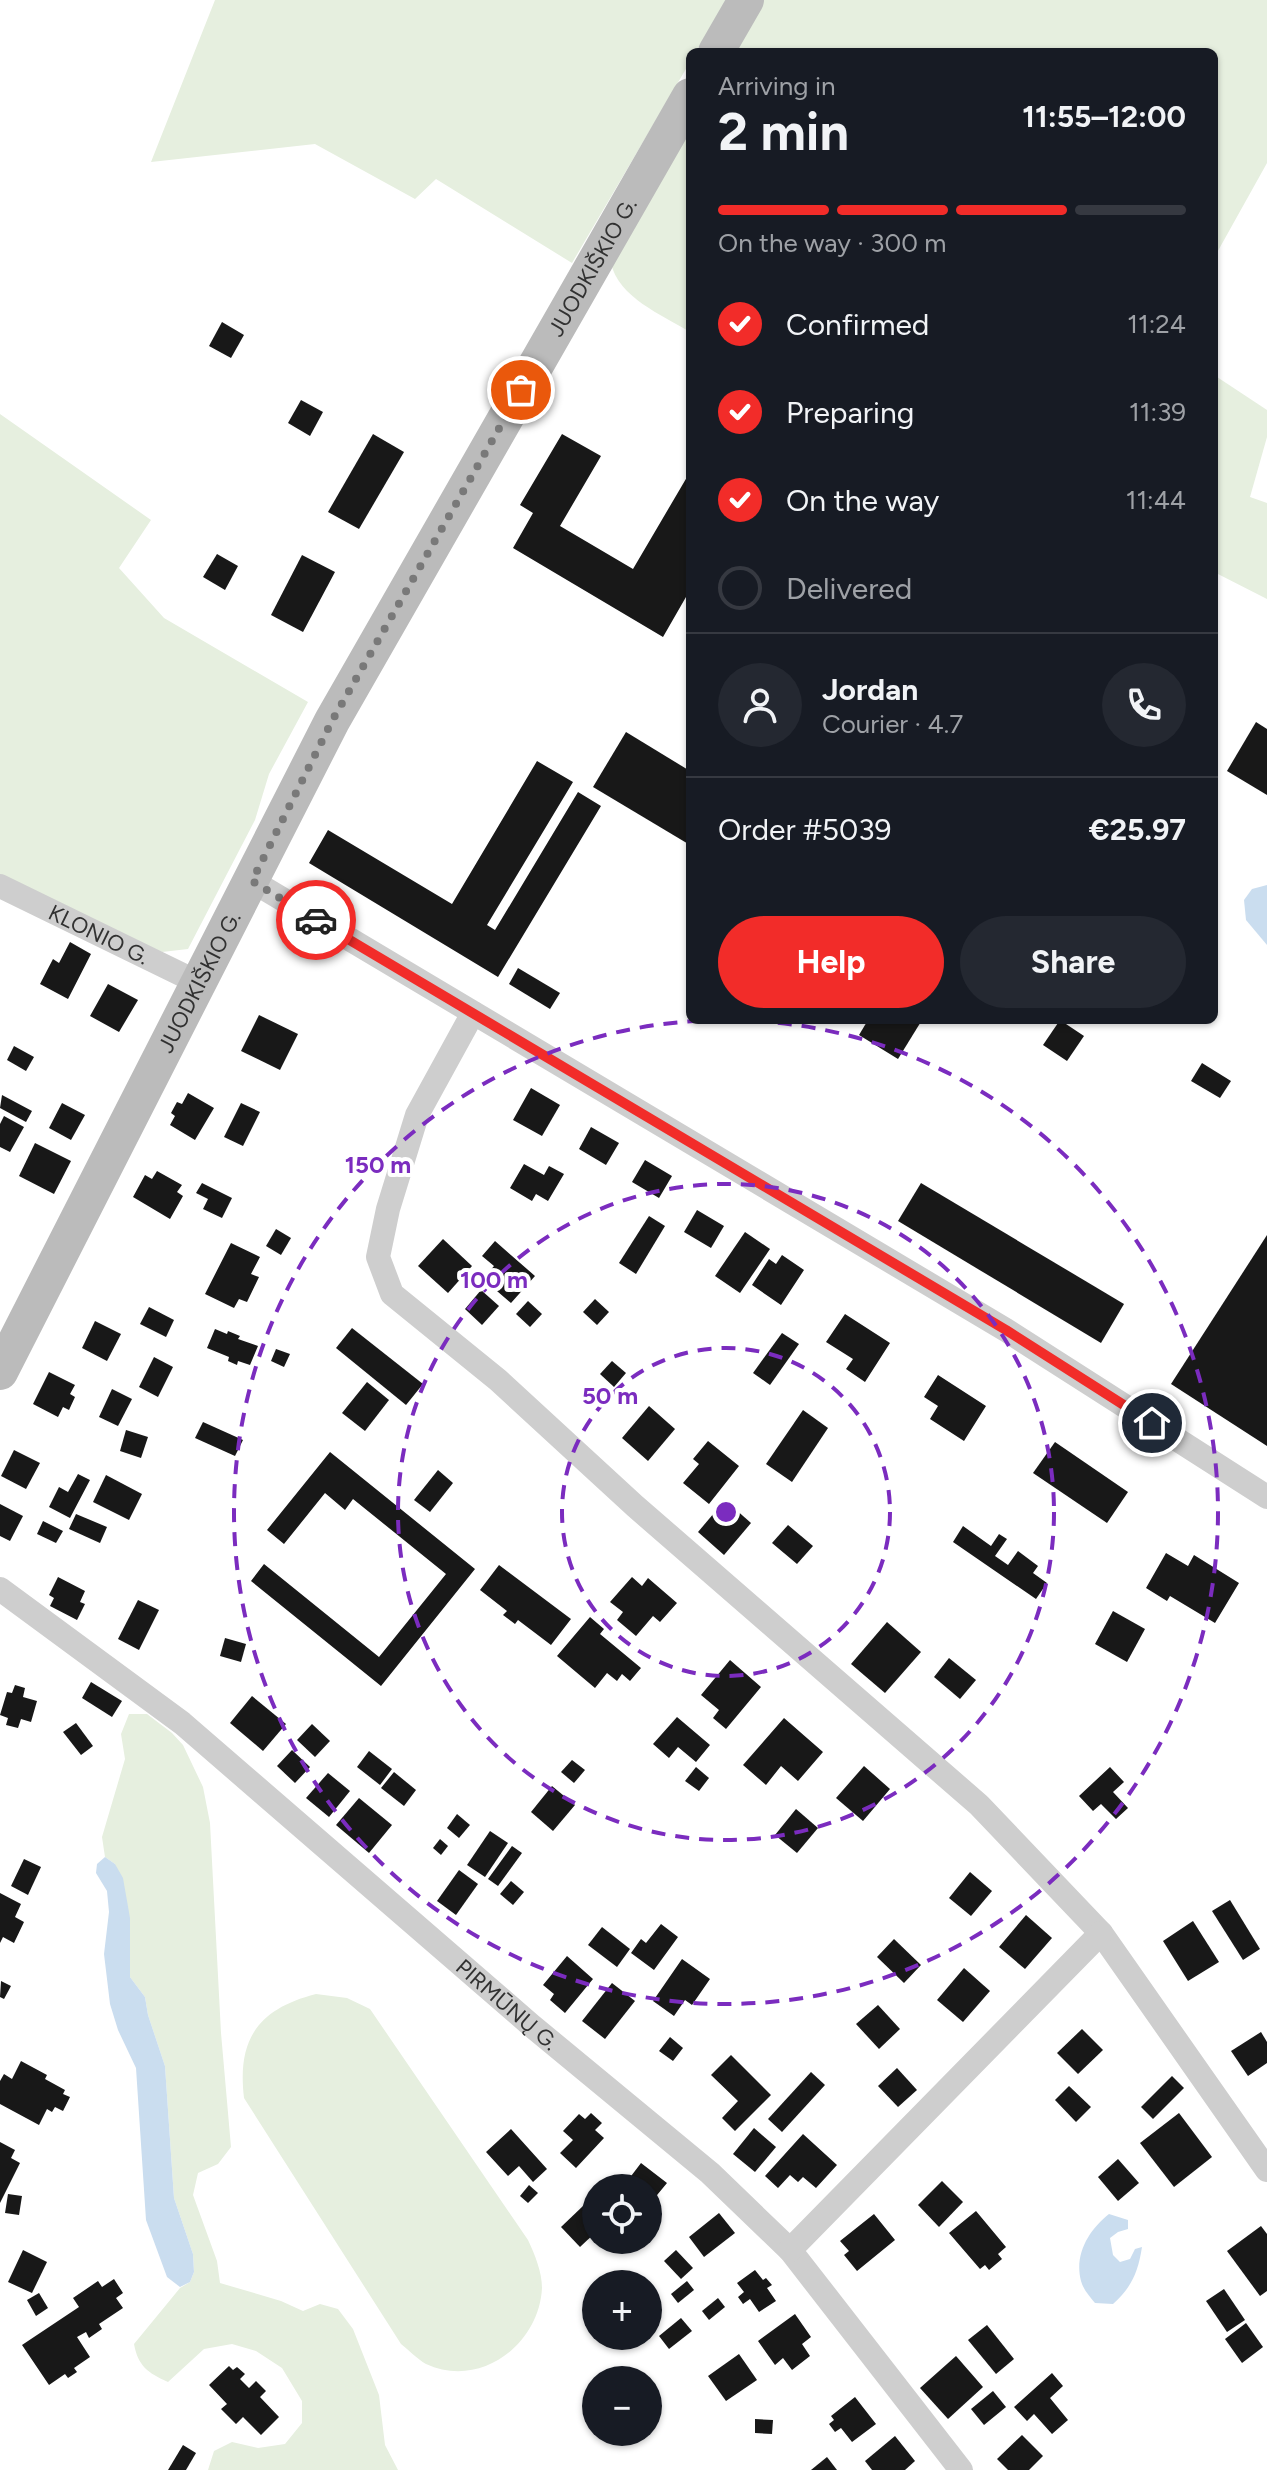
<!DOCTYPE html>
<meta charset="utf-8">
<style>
:root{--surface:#171b24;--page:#242831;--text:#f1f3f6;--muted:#9ea1a6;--line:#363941;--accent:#f22c29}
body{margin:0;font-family:Figtree,sans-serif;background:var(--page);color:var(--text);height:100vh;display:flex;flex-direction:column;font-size:30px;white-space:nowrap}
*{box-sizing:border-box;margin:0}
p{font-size:26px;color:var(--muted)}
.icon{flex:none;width:44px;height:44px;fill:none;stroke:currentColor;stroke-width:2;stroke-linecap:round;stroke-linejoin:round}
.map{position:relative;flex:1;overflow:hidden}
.panel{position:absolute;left:686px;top:48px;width:532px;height:976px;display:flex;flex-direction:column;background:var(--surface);border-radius:12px;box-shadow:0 2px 6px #0004}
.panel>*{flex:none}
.controls{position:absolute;left:582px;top:2174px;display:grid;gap:16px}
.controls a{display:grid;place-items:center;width:80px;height:80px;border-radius:50%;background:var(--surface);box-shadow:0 2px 6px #0004;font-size:40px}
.pin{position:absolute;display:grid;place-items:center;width:68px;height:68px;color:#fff;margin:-34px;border:4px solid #fff;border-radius:50%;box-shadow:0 2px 8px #0007}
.courier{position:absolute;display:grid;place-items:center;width:80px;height:80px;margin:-40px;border:6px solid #f22c29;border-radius:50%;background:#fff;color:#222;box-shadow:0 2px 10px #0007}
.headline em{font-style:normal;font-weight:700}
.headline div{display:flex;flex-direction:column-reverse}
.headline{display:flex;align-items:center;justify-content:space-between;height:136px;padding:0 32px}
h1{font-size:52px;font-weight:700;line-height:60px}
.bar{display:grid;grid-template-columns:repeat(4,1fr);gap:12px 8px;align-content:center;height:96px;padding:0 32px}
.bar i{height:10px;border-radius:6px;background:var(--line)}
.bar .on{background:var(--accent)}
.bar p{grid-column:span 4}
.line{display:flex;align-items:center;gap:20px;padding:0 32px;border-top:2px solid var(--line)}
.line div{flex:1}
.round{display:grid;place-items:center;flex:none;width:84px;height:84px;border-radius:42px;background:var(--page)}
ol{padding:0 32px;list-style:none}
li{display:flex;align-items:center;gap:24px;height:88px}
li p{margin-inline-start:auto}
li .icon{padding:8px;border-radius:50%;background:var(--accent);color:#fff;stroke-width:4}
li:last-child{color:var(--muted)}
li i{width:44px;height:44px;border:4px solid var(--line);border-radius:50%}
.primary-button{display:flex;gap:16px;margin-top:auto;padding:16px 32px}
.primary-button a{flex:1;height:92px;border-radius:48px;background:var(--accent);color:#fff;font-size:32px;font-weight:700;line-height:92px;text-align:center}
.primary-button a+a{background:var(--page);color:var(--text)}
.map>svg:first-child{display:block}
</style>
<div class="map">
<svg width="1267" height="2470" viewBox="0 0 1267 2470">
<rect width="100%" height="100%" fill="#fff"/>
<g fill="#e6efdf">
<path d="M215,0H726L696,52H690V62L572,263L436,179L415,199L315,144L151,162Z"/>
<path d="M762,0H1267V163L1214,258V52H732Z"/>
<path d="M690,123V332C662,315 618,297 611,263Z"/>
<path d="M1214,375L1267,410V437L1250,497L1267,503V599L1214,572Z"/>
<path d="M0,414L151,520L119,568L164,618L308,702L269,774L255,820L188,949L162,952L0,881Z"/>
<path d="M129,1714H147L172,1733L183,1745L203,1787L210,1823L221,2033L231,2147L218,2164L198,2173L193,2195L217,2261L220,2283L281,2301L303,2311L320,2304L338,2309L353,2329L379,2395L385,2445L398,2470H208L214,2451L232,2442L258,2448L285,2444L302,2423V2401L282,2368L256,2351L232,2344L204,2349L168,2382C148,2373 138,2366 134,2344L180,2288L190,2282L194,2272L193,2254L174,2198L165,2066L148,2015L145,1997L130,1977L129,1950L115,1864L105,1857L102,1837L125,1759L121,1734Z"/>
<path d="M316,1994L347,1998L370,2009L528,2240C535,2255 542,2272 542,2288C539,2345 480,2389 426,2364C417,2359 409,2350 401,2344L244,2098C237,2039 258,2009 316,1994Z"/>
</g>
<g fill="#caddef">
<path d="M1267,885V945L1246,920L1244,900L1252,889Z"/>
<path d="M105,1857L115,1864L123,1878L130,1918V1977L145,1997L148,2015L165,2066L174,2198L193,2254L194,2272L190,2282L180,2287L167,2277L146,2220L136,2068L118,2030L110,2004L104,1954L109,1912L107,1891L96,1873L97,1864Z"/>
<path d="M1109,2214L1128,2220V2229L1118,2232L1110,2238L1113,2255L1120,2262L1130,2259L1135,2249L1142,2247C1138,2272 1132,2287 1113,2304L1095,2303C1090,2297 1083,2289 1081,2281C1074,2254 1089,2230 1109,2214Z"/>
</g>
<g fill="#181818">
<path d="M222,322L244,335L231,358L209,346Z"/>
<path d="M301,400L323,412L310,436L288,423Z"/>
<path d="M373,434L404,452L359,529L328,512Z"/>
<path d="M562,434L601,456L560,526L633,569L690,472V590L663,637L513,548L533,513L520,505Z"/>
<path d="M217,554L238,566L225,590L203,577Z"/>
<path d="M302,555L335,572L303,632L271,615Z"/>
<path d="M1256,722L1267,729V795L1227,771Z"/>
<path d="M626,732L690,771V845L593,787Z"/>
<path d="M537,761L573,782L487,925L495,930L578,792L601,806L498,977L309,863L328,830L452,904Z"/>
<path d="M70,942L91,954L68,999L40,984L53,959L59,963Z"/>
<path d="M518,968L560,993L550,1009L509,984Z"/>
<path d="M108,984L138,1000L119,1032L90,1016Z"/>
<path d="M259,1015L298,1034L280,1070L241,1051Z"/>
<path d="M868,1020H922L898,1059L859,1035Z"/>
<path d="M1060,1020L1084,1036L1067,1061L1043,1045Z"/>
<path d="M14,1046L34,1057L26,1071L7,1060Z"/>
<path d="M1202,1063L1231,1081L1220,1098L1191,1081Z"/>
<path d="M531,1088L560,1105L542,1136L513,1120Z"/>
<path d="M188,1093L214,1108L195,1140L170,1125L175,1116L171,1113L177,1102L182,1104Z"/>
<path d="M2,1095L32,1111L26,1122L0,1108Z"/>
<path d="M62,1103L85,1115L71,1140L49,1128Z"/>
<path d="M241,1103L260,1112L243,1146L224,1137Z"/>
<path d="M4,1116L24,1127L10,1152L0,1147V1124Z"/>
<path d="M591,1127L619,1143L606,1165L579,1149Z"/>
<path d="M35,1143L71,1161L54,1194L19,1176Z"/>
<path d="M645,1160L672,1176L659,1198L632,1182Z"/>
<path d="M524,1164L544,1175L549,1166L564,1174L548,1201L536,1194L532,1201L510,1188Z"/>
<path d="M157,1171L182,1185L177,1192L183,1196L170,1219L133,1197L145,1175L152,1179Z"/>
<path d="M202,1183L232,1198L222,1218L203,1209L208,1199L196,1193Z"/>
<path d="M921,1183L1124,1304L1101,1343L898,1221Z"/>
<path d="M697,1210L724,1226L711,1248L684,1232Z"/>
<path d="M649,1216L665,1226L636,1274L619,1263Z"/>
<path d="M276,1229L291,1238L281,1255L266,1246Z"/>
<path d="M745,1232L770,1249L740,1293L715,1276Z"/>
<path d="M1267,1235V1446L1171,1384Z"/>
<path d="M443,1239L472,1266L448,1293L418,1266Z"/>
<path d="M495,1241L535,1276L511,1303L483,1279L494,1266L482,1256Z"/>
<path d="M231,1243L260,1257L251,1274L259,1277L247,1302L239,1299L234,1308L205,1294Z"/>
<path d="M782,1255L804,1270L781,1305L752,1285L769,1259L776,1264Z"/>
<path d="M481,1290L499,1306L482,1325L465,1309Z"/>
<path d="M595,1299L609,1312L597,1325L583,1312Z"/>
<path d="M528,1301L542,1314L530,1327L516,1314Z"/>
<path d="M149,1307L174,1320L166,1337L140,1324Z"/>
<path d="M845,1314L890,1343L865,1382L846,1369L853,1359L826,1342Z"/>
<path d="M95,1321L121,1334L107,1361L82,1348Z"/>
<path d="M352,1328L423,1384L406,1405L336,1348Z"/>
<path d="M215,1329L227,1334L228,1331L240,1336L238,1339L258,1346L250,1365L238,1361L237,1365L228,1361L229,1357L207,1348Z"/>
<path d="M782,1333L799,1344L770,1385L753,1373Z"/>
<path d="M276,1349L290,1354L284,1367L271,1361Z"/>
<path d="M154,1357L173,1367L158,1397L139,1387Z"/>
<path d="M612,1361L626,1373L614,1387L600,1374Z"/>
<path d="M49,1372L75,1385L70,1394L75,1397L69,1410L63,1407L58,1417L33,1404Z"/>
<path d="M938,1375L986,1406L964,1441L930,1419L938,1406L924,1397Z"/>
<path d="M367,1382L389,1400L365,1431L342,1413Z"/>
<path d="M112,1389L132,1399L118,1426L99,1417Z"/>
<path d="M649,1406L675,1429L648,1461L622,1438Z"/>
<path d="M803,1410L828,1428L792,1482L766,1464Z"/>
<path d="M203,1422L243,1440L235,1456L195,1438Z"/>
<path d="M126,1430L148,1437L141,1458L120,1451Z"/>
<path d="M708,1441L739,1466L709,1504L683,1483L699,1464L693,1459Z"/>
<path d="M1055,1442L1128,1492L1107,1523L1033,1473Z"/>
<path d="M14,1450L40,1463L26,1489L1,1476Z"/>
<path d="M330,1452L475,1569L381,1686L251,1581L264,1564L379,1657L446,1574L353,1499L345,1510L325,1493L284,1544L267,1530Z"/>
<path d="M438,1470L453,1483L430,1512L414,1500Z"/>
<path d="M78,1474L90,1480L70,1518L49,1507L59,1487L68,1492Z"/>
<path d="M106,1475L142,1494L129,1520L93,1502Z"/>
<path d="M725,1500L751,1523L724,1555L698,1532Z"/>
<path d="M0,1504L23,1516L10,1541L0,1536Z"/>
<path d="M76,1514L107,1527L100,1543L69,1529Z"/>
<path d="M43,1521L63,1531L56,1543L37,1534Z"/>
<path d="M788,1525L813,1546L797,1564L772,1543Z"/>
<path d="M963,1526L991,1546L999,1534L1007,1539L995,1556L1008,1565L1018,1551L1038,1566L1033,1573L1047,1583L1036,1599L953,1542Z"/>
<path d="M1166,1553L1188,1566L1194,1555L1239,1583L1215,1623L1170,1596L1167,1601L1146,1588Z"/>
<path d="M499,1565L571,1619L551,1645L518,1620L515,1624L503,1615L507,1611L480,1590Z"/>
<path d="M58,1577L85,1591L80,1602L85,1604L77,1620L50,1606L54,1598L49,1595Z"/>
<path d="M632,1577L642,1586L648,1578L677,1603L660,1622L653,1616L636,1636L617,1620L623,1612L610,1602Z"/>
<path d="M138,1600L159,1610L139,1650L118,1639Z"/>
<path d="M1113,1611L1145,1629L1127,1662L1095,1644Z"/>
<path d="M590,1617L604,1629L600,1634L641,1668L630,1681L622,1674L617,1681L607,1673L595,1688L557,1656Z"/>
<path d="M887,1622L921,1652L885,1693L851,1664Z"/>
<path d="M225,1638L246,1644L241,1662L220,1656Z"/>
<path d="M949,1658L976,1680L960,1699L934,1677Z"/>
<path d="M730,1660L761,1687L726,1729L713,1718L719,1710L701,1695Z"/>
<path d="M91,1682L122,1701L112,1717L82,1698Z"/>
<path d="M15,1685L25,1688L23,1697L37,1701L31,1722L21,1719L18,1728L6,1725L8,1718L0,1715L7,1692L12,1693Z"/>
<path d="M252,1696L286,1724L263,1751L230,1723Z"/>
<path d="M677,1717L710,1745L696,1762L678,1747L669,1758L653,1744Z"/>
<path d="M784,1718L823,1752L798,1781L781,1766L766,1785L743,1765Z"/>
<path d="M76,1723L93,1746L81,1755L63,1732Z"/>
<path d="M312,1724L330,1741L315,1757L297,1740Z"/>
<path d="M292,1750L310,1767L295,1783L277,1766Z"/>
<path d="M369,1751L392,1769L380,1785L357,1767Z"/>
<path d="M572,1760L585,1770L574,1783L561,1772Z"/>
<path d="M864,1766L890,1789L863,1821L836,1798Z"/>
<path d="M696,1767L709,1778L699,1791L685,1781Z"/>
<path d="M1110,1767L1124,1782L1113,1792L1128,1808L1116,1819L1101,1804L1093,1811L1079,1796Z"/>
<path d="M394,1772L416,1790L404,1806L381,1788Z"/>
<path d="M328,1773L350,1791L329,1817L306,1798Z"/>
<path d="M552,1786L575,1805L553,1831L531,1812Z"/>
<path d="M359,1798L392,1825L369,1853L336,1825Z"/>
<path d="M796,1809L818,1828L797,1853L775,1835Z"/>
<path d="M457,1814L470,1825L459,1838L447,1828Z"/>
<path d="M490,1831L508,1843L485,1877L467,1865Z"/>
<path d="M440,1839L448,1846L441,1855L433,1848Z"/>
<path d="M512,1846L522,1853L498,1886L488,1879Z"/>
<path d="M24,1859L41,1867L28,1895L11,1886Z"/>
<path d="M459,1870L478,1884L456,1915L437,1901Z"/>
<path d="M970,1872L992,1891L971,1916L949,1898Z"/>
<path d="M511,1881L524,1892L513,1905L500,1894Z"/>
<path d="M0,1893L21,1904L15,1917L24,1922L14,1943L3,1937L0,1943Z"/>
<path d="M1230,1900L1260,1949L1243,1960L1212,1911Z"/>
<path d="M1026,1915L1052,1938L1025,1969L999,1947Z"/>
<path d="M1193,1921L1219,1962L1188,1981L1163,1941Z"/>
<path d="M661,1924L678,1937L654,1970L631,1953L641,1939L646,1943Z"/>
<path d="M602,1927L630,1949L617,1967L588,1945Z"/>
<path d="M894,1939L921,1965L904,1983L877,1957Z"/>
<path d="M567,1956L593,1979L565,2013L550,2000L554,1994L543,1985Z"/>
<path d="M682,1959L710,1979L692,2005L685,2000L674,2016L653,2001Z"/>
<path d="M964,1968L990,1991L963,2022L937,2000Z"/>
<path d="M1,1981L11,1986L4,1999L0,1997Z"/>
<path d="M612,1983L635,2001L605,2039L582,2021Z"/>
<path d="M878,2005L900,2029L879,2049L856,2024Z"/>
<path d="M1082,2029L1103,2050L1078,2074L1057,2053Z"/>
<path d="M1261,2032L1267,2042V2063L1248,2076L1231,2051Z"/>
<path d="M670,2037L683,2048L673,2061L659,2051Z"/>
<path d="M731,2055L771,2095L735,2131L722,2118L738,2101L711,2075Z"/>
<path d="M21,2061L47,2075L45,2079L65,2090L63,2094L70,2097L63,2111L55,2107L52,2112L47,2109L39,2125L0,2104V2081L4,2074L12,2079Z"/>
<path d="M897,2068L917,2090L898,2107L878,2086Z"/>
<path d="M811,2072L825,2085L782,2132L768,2119Z"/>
<path d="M1172,2076L1184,2088L1153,2119L1141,2107Z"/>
<path d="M1069,2086L1091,2107L1076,2122L1055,2100Z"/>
<path d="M591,2113L602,2123L595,2130L604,2138L576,2168L560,2153L573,2140L563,2131L579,2114L585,2119Z"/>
<path d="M1179,2113L1212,2157L1174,2187L1140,2143Z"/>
<path d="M754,2128L776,2147L755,2172L733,2154Z"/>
<path d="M511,2129L547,2169L533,2182L519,2166L508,2176L486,2152Z"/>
<path d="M803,2134L837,2165L816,2188L803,2177L798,2182L790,2175L778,2188L765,2176Z"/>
<path d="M0,2142L15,2150L11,2158L20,2163L0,2203Z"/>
<path d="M1118,2159L1139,2183L1118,2201L1098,2177Z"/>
<path d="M641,2163L667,2183L648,2206V2188H622Z"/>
<path d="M942,2181L963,2202L939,2227L918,2205Z"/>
<path d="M529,2185L538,2193L528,2203L520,2196Z"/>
<path d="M8,2194L22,2196L19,2215L5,2213Z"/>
<path d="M583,2206L596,2220V2232L580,2247L561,2227Z"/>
<path d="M976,2211L1006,2247L998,2254L1002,2259L989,2270L985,2265L980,2269L949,2233Z"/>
<path d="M719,2213L735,2233L704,2257L689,2237Z"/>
<path d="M874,2214L895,2240L857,2271L844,2255L849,2251L840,2241Z"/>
<path d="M1261,2226L1267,2234V2291L1260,2296L1227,2251Z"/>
<path d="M23,2250L47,2262L32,2293L8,2282Z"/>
<path d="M676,2250L693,2268L681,2279L664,2261Z"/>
<path d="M755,2270L763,2280L766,2278L772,2285L767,2288L776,2301L759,2312L750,2299L743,2304L738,2297L744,2292L737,2283Z"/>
<path d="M114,2279L123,2293L116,2298L123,2308L99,2324L102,2329L89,2338L86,2332L77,2337L90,2357L74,2368L77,2372L68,2378L65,2374L49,2385L22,2345L79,2307L73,2298L98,2281L102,2287Z"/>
<path d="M687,2281L694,2290L678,2303L671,2294Z"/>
<path d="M1224,2289L1245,2320L1227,2332L1206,2301Z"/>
<path d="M39,2293L48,2308L36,2316L27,2300Z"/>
<path d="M718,2298L725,2307L709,2320L702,2311Z"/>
<path d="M795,2314L811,2337L802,2344L810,2356L792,2370L783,2358L775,2365L758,2341Z"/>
<path d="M681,2318L692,2331L669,2349L659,2336Z"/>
<path d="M1246,2323L1263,2347L1242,2363L1225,2339Z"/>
<path d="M987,2325L1014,2359L996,2374L968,2340Z"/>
<path d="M739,2354L757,2380L726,2401L708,2376Z"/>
<path d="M956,2356L983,2387L948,2419L920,2388Z"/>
<path d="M229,2366L233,2370L237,2367L245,2374L240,2379L249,2388L256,2381L266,2391L260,2397L279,2417L261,2435L243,2417L236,2424L221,2409L227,2404L209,2385Z"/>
<path d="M1052,2373L1063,2386L1050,2398L1068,2420L1052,2434L1034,2414L1027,2421L1014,2407Z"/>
<path d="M993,2391L1006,2407L984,2425L971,2409Z"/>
<path d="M855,2397L876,2424L852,2442L841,2428L835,2432L829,2424L834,2420L831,2416Z"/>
<path d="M755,2419L773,2420L772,2434L755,2433Z"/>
<path d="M1022,2435L1043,2456L1029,2470H1008L997,2459Z"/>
<path d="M895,2436L915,2461L905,2470H872L865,2461Z"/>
<path d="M183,2445L196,2453L186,2470H168Z"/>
<path d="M827,2457L837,2470H811Z"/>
</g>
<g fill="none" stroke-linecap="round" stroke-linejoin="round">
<g stroke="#cecece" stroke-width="24">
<path d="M252,881L1006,1330L1267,1497"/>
<path id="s1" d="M0,886L199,983"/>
<path d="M473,1013L417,1115L388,1209L378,1257L392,1294L498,1380L635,1506L979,1805L1101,1933L1267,2170"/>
<path id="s2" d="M0,1589L182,1723L532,2026L710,2173L790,2250L961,2470"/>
<path d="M790,2250L1101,1933"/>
</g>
<g stroke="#bbb" stroke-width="36">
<path d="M716,52L746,0"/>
<path id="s3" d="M0,1372L332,721L690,96"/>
</g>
</g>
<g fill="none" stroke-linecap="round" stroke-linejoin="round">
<path stroke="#797979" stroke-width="8" stroke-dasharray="0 14.4" d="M316,920L252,881L332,721L521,390"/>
<path stroke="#f22c29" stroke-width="10" d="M316,920L1006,1330L1152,1423"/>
</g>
<g fill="none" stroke="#7b2cbf" stroke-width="4" stroke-dasharray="14 10">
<circle cx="726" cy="1512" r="164"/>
<circle cx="726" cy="1512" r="328"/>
<path d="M730 1020A492 492 0 1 1 722 1020"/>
</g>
<g text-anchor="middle" stroke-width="8" stroke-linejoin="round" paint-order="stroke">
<g font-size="22" fill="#313131" stroke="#fff">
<text dy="8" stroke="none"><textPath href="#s3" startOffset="1254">JUODKIŠKIO G.</textPath></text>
<text dy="8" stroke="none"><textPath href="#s1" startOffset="110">KLONIO G.</textPath></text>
<text dy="8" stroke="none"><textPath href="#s3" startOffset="438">JUODKIŠKIO G.</textPath></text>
<text dy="8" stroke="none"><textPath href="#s2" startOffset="656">PIRMŪNŲ G.</textPath></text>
</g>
</g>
<circle cx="726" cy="1512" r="12" fill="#7b2cbf" stroke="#fff" stroke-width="4"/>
<g font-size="24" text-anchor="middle" font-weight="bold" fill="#7b2cbf" stroke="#fff" stroke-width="8" stroke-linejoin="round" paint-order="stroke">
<text x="378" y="1173">150 m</text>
<text x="494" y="1288">100 m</text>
<text x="610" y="1404">50 m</text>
</g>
</svg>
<div class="controls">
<a><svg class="icon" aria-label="locate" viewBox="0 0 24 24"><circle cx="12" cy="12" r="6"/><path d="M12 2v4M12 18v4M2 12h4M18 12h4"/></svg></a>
<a>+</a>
<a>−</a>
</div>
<div class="pin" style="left:521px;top:390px;background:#ea580c"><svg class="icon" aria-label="bag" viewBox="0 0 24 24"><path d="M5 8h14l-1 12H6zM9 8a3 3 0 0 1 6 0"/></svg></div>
<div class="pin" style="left:1152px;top:1423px;background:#1f2937"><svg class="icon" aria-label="home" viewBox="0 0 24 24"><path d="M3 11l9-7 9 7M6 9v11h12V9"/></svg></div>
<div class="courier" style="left:316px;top:920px"><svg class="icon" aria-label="car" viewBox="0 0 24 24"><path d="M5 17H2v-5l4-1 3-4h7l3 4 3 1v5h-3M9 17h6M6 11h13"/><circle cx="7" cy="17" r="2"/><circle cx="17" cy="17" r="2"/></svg></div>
<section class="panel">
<div class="headline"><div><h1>2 min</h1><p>Arriving in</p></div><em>11:55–12:00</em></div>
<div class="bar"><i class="on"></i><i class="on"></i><i class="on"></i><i></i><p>On the way · 300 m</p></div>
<ol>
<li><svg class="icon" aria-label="check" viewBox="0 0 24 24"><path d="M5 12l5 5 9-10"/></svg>Confirmed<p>11:24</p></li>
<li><svg class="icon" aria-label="check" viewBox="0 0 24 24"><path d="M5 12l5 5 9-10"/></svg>Preparing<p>11:39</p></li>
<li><svg class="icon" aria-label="check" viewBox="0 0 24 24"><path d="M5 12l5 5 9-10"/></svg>On the way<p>11:44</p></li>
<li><i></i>Delivered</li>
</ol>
<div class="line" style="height:144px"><a class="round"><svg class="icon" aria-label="person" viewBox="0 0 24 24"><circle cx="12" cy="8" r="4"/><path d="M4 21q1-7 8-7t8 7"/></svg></a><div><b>Jordan</b><p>Courier · 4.7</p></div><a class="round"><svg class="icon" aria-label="phone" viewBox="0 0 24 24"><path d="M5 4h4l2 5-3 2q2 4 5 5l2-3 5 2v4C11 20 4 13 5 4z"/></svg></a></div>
<div class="line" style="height:104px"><div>Order #5039</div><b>€25.97</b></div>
<div class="primary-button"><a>Help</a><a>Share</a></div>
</section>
</div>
